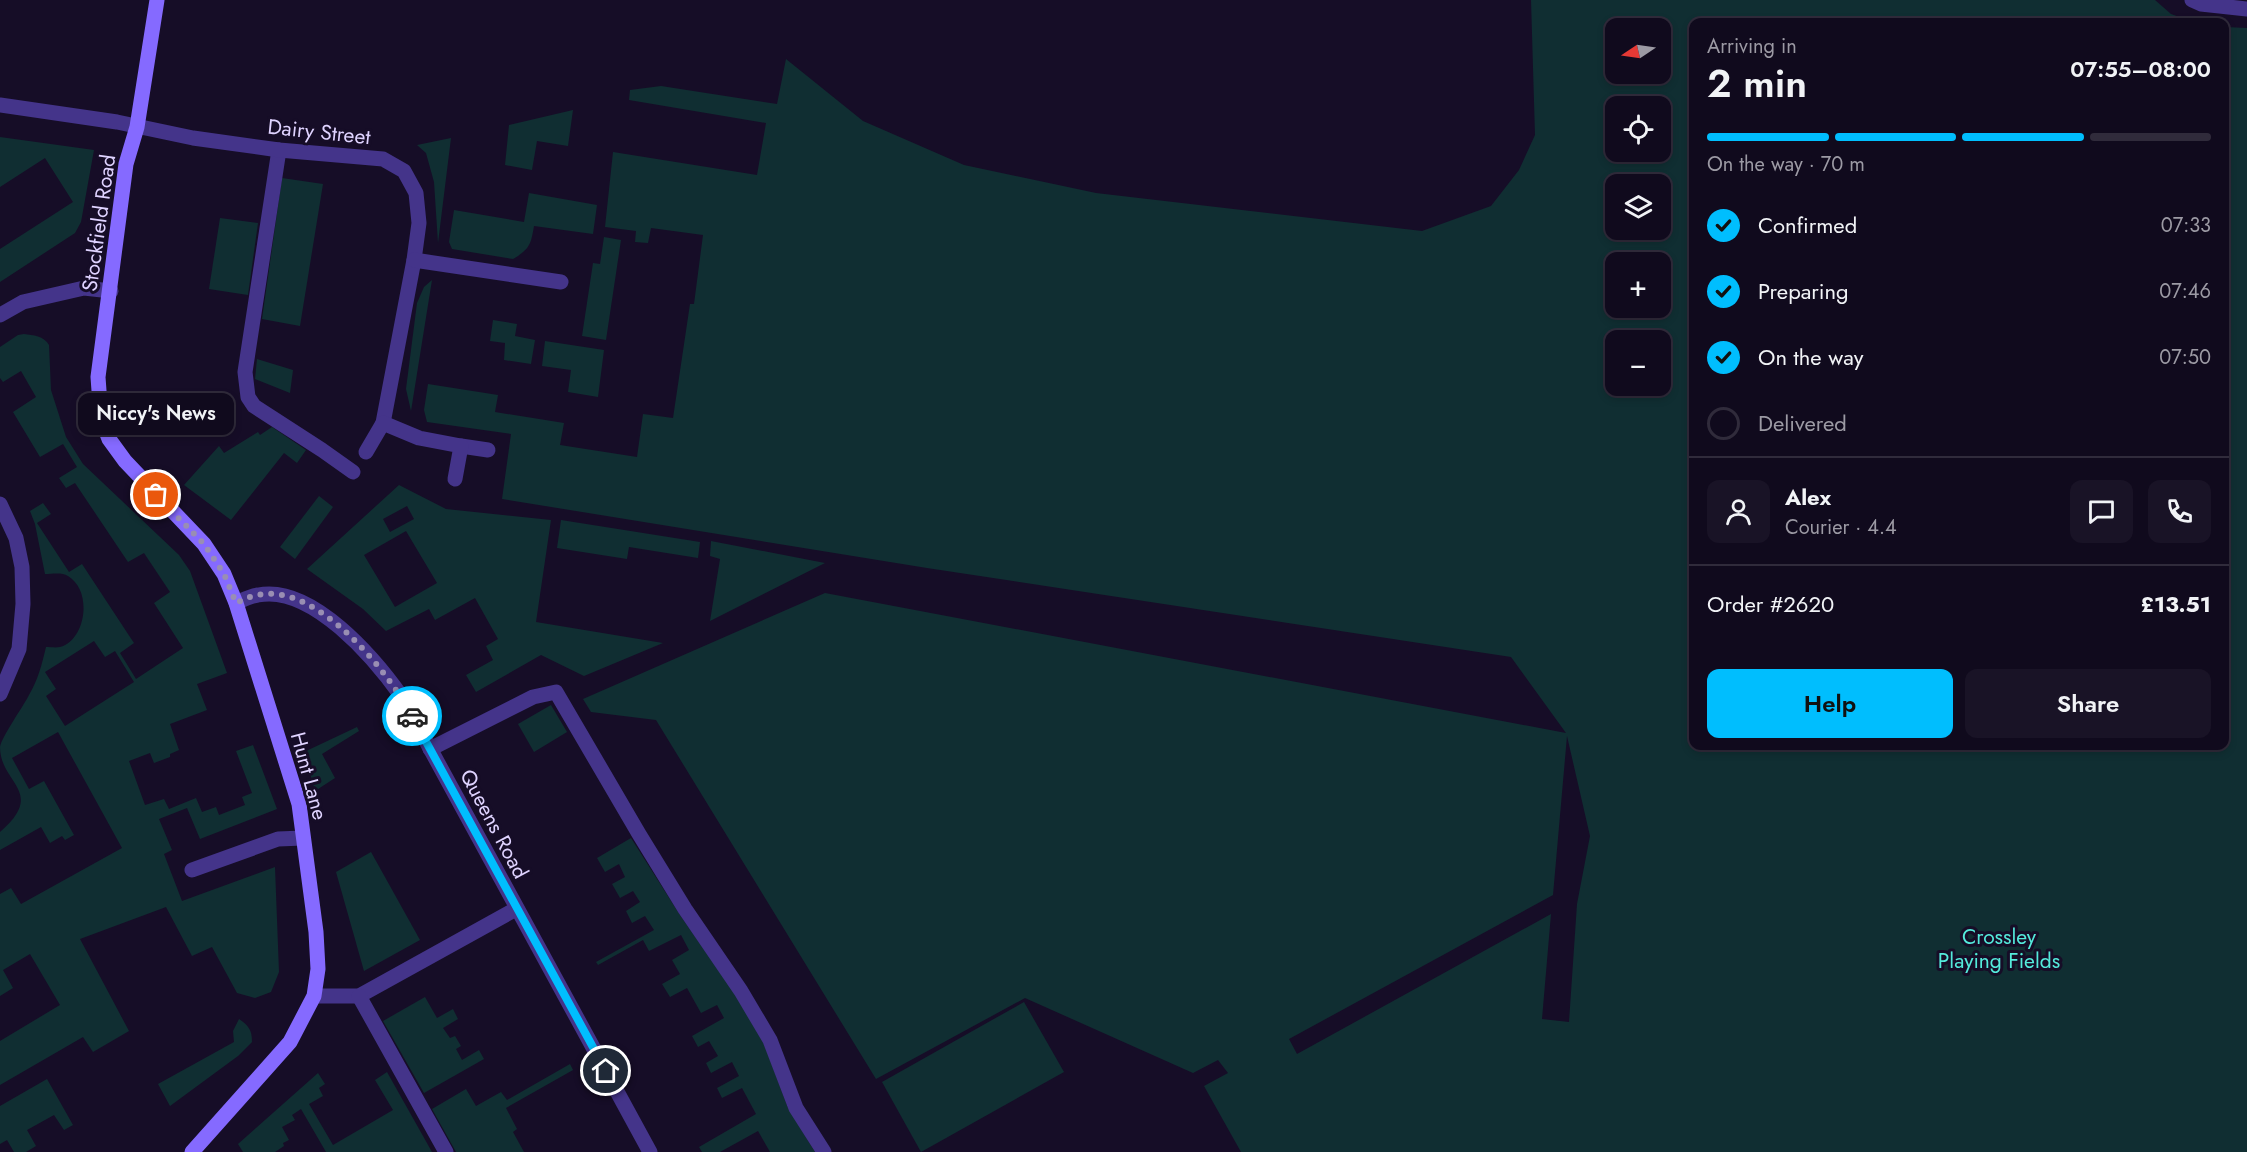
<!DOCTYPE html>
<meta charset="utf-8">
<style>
:root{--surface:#100a1d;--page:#191326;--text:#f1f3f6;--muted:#9c9aa4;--line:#302b3b;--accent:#00befe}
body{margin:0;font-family:Jost,sans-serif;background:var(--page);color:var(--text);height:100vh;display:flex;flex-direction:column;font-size:22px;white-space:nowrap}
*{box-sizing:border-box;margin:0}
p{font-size:20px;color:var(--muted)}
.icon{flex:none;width:33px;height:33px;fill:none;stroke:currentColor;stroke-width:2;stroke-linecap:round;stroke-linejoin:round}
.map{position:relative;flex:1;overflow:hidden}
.panel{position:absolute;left:1689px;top:18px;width:540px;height:732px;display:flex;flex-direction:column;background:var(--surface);border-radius:12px;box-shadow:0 3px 9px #0003,0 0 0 2px var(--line)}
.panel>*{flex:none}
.needle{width:39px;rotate:257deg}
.controls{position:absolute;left:1605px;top:18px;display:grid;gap:12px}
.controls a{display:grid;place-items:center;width:66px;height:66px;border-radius:12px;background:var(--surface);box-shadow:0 3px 9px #0003,0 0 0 2px var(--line);font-size:30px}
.pin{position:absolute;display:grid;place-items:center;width:51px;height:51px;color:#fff;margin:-26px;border:3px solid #fff;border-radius:50%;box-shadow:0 2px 6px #0007}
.courier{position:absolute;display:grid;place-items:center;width:60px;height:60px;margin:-30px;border:4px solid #00befe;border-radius:50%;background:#fff;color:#222;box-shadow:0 2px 8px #0007}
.bubble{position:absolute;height:42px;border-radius:12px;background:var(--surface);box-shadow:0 3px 9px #0003,0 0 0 2px var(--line);font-size:20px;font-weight:600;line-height:42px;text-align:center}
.summary em{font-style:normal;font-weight:600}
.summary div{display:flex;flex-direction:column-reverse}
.summary{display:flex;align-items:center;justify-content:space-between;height:102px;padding:0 18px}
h1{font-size:39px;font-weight:600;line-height:45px}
.bar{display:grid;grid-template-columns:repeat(4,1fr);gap:9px 6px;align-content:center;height:72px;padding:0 18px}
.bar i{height:8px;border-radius:4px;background:var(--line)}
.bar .active{background:var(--accent)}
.bar p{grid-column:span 4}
.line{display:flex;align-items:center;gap:15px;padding:0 18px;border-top:2px solid var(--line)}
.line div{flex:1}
.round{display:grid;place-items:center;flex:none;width:63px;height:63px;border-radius:12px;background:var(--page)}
ol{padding:0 18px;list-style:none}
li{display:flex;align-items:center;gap:18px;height:66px}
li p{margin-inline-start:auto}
li .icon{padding:6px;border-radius:50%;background:var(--accent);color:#111;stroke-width:4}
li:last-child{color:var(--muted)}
li i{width:33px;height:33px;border:3px solid var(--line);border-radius:50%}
.primary-button{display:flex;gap:12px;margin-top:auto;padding:12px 18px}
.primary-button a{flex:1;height:69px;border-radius:12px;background:var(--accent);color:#111;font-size:24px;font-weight:600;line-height:69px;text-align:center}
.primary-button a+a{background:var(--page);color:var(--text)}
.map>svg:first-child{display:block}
</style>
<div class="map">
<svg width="2247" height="1152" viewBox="0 0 2247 1152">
<rect width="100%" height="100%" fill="#160d27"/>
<g fill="#102e32" fill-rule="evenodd">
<path d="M1531,0H2155L2171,14L2193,22H1694V746H2224L2225,27L2247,28V1152H1241L1204,1086L1228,1073L1218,1060L1193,1073L1025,998L876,1079L656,720L591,712L583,699L825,593L1566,733L1511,657L927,568L502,499L511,434L427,422L424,410L428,384L498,395L495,412L564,423L560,445L637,457L643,414L673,418L690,304H694L703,235L651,228L648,243L635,242L636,231L605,227L613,152L757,175L766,123L629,100L630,90L661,86L777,104L786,59L863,121L964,165L1096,193L1422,231L1491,206L1519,170L1535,135ZM1660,28V74H1616V28ZM1660,106V152H1616V106ZM1616,184H1660V230H1616ZM1616,262H1660V308H1616ZM1660,340V386H1616V340ZM1567,736L1590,836L1577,904L1569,1022L1542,1019L1551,914L1297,1054L1289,1039L1553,895Z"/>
<path d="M573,110L568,146L537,141L532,170L505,165L509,125Z"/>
<path d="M0,137L94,150L81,222L75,233L0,282V249L73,202L45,158L0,187Z"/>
<path d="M451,138L438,243L434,182L426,153L417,145Z"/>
<path d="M282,178L323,184L300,326L262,319Z"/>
<path d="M529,193L597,205L593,234L534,226C531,244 530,249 513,259L452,249L449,242L454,210L524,222Z"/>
<path d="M220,218L258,223L248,295L209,289Z"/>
<path d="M604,237L621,240L606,340L582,336L593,263L600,264Z"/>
<path d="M432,280L411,411L406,389L417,303L424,287Z"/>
<path d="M493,320L517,324L515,336L535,340L531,364L504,360L505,343L490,341Z"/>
<path d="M24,334C33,335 44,336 49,345L51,390L66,437L83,464L179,555L190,571L227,673L197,684L207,710L170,724L179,750L170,754V757L154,763L150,753L129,761L145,805L164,799L169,809L196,798L202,812L216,807L219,815L245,805L242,797L252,793L236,751L253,745L277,809L200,839L187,808L159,819L172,850L164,854L182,901L275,867L279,972L271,992L255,998L237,993L212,947L192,956L166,907L80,939L129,1031L93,1052L83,1037L0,1085V1041L60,1005L30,954L3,970L13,988L0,996V894L11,888L21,904L122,848L58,732L12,758L29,789L44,781L74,835L65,840L62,836L50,843L41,827L0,850V832C47,791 0,784 0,747C2,736 23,707 29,695C38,680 42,664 46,647C50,647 56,648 60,647C86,640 93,591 68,576C62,572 52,574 45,574L35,524L30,511L43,503L51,514L37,523L69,572L82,564L128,634L134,643L120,653L136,679L183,648L154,603L170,592L144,553L128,562L75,483L66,488L59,478L77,467L63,444L40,457L13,412L36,397L21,371L3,382L0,378V347L18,335ZM94,641L105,657L115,651L134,682L65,726L46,696L56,689L45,672Z"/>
<path d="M545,341L604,350L598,397L568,392L571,370L542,366Z"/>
<path d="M257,359L293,370L290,393L255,379Z"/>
<path d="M272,427L306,450L297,463L284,453L231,520L184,485L219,446L224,453L258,432L260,435Z"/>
<path d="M399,485L446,509L551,520L536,622L663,643L584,676L541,655L476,692L466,675L493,660L486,646L498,639L475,598L435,620L429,609L386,631L363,609L307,569ZM407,506L414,519L390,532L383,519ZM406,531L437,583L395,607L364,555Z"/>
<path d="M319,496L333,507L295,559L280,547Z"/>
<path d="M561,520L700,542L698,558L629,547L627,559L557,548Z"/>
<path d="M711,541L825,563L710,621L720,559L710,556Z"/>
<path d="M551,705L567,732L534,752L518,724Z"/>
<path d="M357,727L359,731L322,754L335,778L315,791L304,752Z"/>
<path d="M631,838L680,915L735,994L764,1044L788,1108L815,1152H770L758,1131L720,1152H702L699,1147L756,1114L742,1088L722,1098L717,1088L739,1076L732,1062L711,1073L706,1063L718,1056L709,1041L698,1047L692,1036L724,1018L717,1005L701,1013L687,988L670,997L662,984L680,974L672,960L689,950L681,935L649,951L643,940L598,965L596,962L654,930L645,916L632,923L626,911L640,902L633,891L620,898L612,884L625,877L619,864L605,872L597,858Z"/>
<path d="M371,852L420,940L364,971L336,872Z"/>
<path d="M425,997L437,1018L453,1009L458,1019L443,1028L450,1038L455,1036L461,1046L456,1049L462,1060L479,1050L484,1059L424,1093L383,1021Z"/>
<path d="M1024,1002L1064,1072L921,1152L882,1082Z"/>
<path d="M239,1019C249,1026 252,1030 252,1042L238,1056L170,1106L158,1084L234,1042L233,1031Z"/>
<path d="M570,1064L573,1070L506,1108L517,1129L513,1132L524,1152H456L432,1109L466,1089L476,1106L501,1092L507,1100Z"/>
<path d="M387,1072L432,1152H326L301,1109L292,1115L295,1120L282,1127L289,1140L283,1143L284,1146L275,1152H243L238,1144L318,1073L325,1084L319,1088L323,1096L309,1104L333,1145L393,1110L375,1080Z"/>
<path d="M47,1079L73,1125L64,1130L54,1115L27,1130L36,1146L26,1152H14L7,1140L0,1144V1106Z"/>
</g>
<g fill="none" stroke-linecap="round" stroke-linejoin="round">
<g stroke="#44348a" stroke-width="15">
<path d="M279,150L245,372L248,397L254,406L322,450L353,472"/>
<path d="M430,749L533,697L556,692L639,834L685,909L741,991L770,1040L796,1108L824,1152"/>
<path d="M192,870L278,839L303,838"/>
<path d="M314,996H359L516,909"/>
<path d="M359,996L446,1152"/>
</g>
<g stroke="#44348a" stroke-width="15">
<path d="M2192,0L2201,4L2247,9"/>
<path d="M0,105L117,122L193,138L279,150L383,159L404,171L416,193L419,223L414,260L383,423"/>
<path d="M414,260L561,282"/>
<path d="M0,315L23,302L84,288L111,291"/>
<path d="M461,446L488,450"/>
<path d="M366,452L383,423L419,438L461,446L455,479"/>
<path d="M0,504L16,538L22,567L23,604L19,649L0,694"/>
<path d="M236,603C243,600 250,596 258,595C312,584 375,659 402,697L650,1152"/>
</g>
<path stroke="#856aff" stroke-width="15" d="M157,0L137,127L126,164L98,377L101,418L109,439L125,461L204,544L224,574L236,603L299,804L316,932L318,969L314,996L290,1042L192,1152"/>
</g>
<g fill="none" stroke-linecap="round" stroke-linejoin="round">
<path stroke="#998eb3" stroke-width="6" stroke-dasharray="0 10.8" d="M156,495L204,544L224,574L236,603C243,600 250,596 258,595C316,582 388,671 412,716"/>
<path stroke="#00befe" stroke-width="8" d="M412,716L606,1071"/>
</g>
<g text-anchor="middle" stroke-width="6" stroke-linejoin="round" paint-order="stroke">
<g font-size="21" fill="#dfd3ff" stroke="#160d27">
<text transform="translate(319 132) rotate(6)" y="7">Dairy Street</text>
<text transform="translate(99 223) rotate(-82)" y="7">Stockfield Road</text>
<text transform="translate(309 776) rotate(75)" y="7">Hunt Lane</text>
<text transform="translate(494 824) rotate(62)" y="7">Queens Road</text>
</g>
<g font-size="21" fill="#54eadb" stroke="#160d27">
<text x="1999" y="944">Crossley<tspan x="1999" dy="24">Playing Fields</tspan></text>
</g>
</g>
</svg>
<div class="controls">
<a><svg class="needle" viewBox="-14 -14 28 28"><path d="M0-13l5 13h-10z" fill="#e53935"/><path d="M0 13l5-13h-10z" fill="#9c9aa4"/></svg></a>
<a><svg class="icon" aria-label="locate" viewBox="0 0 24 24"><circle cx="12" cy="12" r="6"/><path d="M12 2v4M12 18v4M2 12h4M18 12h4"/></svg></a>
<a><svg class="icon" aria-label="layers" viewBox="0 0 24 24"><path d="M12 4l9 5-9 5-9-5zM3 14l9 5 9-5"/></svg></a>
<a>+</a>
<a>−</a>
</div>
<div class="pin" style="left:156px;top:495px;background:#ea580c"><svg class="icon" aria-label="bag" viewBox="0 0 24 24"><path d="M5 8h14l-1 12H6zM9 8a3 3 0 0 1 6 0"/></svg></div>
<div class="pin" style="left:606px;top:1071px;background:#1f2937"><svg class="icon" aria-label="home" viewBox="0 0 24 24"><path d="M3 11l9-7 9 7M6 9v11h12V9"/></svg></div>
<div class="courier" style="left:412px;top:716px"><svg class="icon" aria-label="car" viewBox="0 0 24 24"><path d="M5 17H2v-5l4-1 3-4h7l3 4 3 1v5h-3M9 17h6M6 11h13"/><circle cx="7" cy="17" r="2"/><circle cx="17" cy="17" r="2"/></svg></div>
<div class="bubble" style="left:78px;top:393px;width:156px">Niccy's News</div>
<section class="panel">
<div class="summary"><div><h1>2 min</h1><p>Arriving in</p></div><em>07:55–08:00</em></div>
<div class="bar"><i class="active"></i><i class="active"></i><i class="active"></i><i></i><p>On the way · 70 m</p></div>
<ol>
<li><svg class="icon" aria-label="check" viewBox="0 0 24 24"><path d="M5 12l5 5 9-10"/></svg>Confirmed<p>07:33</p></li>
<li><svg class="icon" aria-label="check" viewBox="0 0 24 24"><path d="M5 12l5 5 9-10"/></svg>Preparing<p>07:46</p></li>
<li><svg class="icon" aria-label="check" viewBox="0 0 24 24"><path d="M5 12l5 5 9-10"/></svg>On the way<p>07:50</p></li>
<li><i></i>Delivered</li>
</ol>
<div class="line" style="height:108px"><a class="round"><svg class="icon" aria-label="person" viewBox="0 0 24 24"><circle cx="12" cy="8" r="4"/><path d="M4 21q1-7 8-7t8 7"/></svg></a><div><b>Alex</b><p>Courier · 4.4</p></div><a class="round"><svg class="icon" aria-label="chat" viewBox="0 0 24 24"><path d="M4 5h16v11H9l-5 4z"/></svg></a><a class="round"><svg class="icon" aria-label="phone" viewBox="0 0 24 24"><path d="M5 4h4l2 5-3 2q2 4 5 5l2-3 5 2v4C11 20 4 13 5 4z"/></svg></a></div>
<div class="line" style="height:78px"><div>Order #2620</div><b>£13.51</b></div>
<div class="primary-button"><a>Help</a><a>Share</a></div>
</section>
</div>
